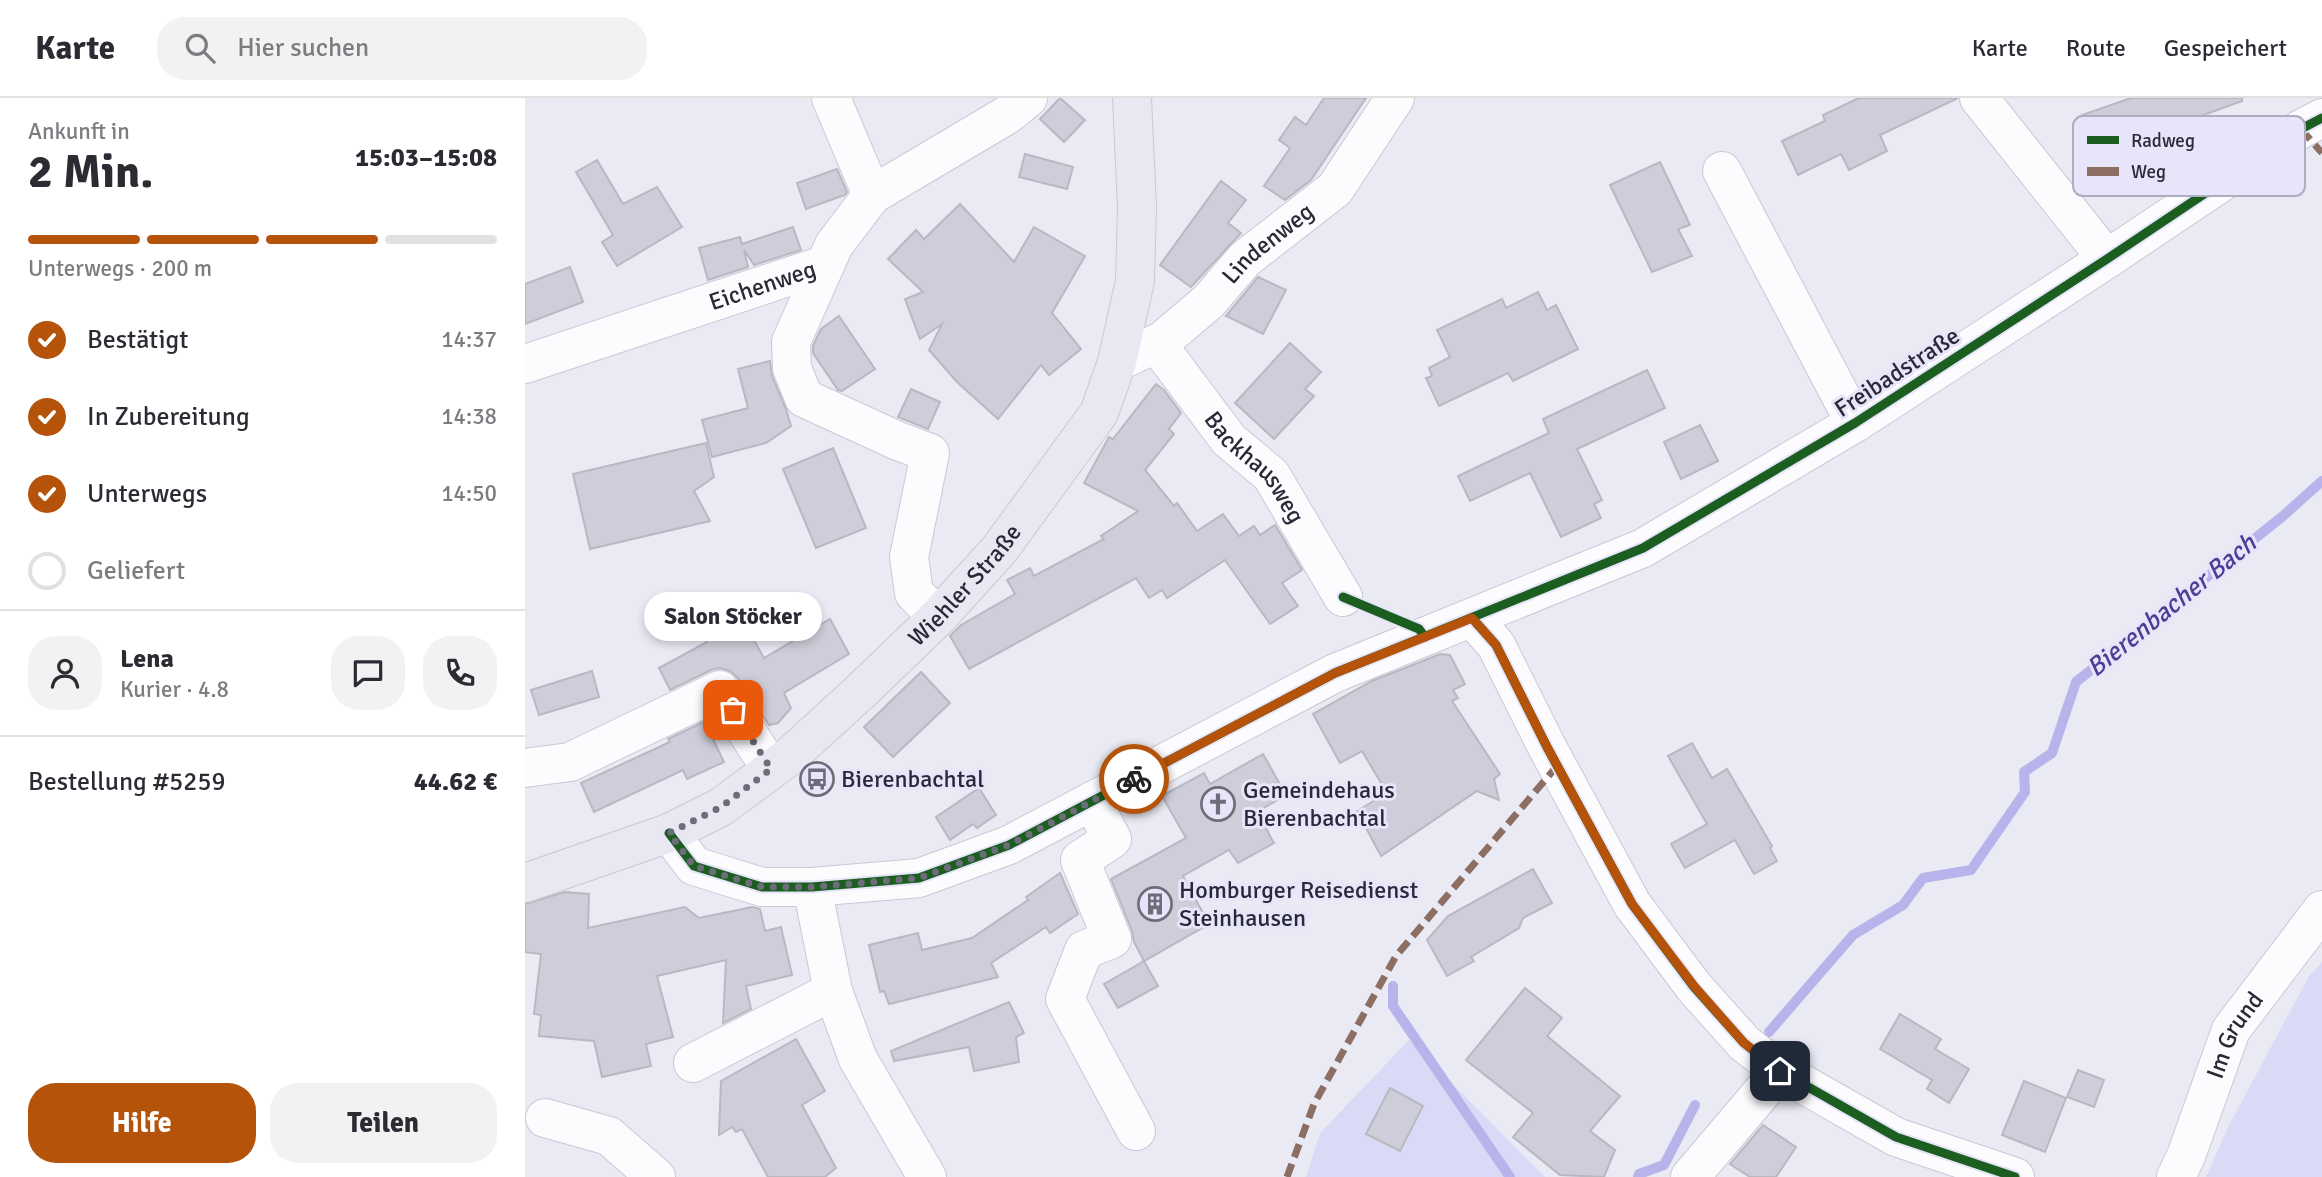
<!DOCTYPE html>
<html lang="de">
<meta charset="utf-8">
<style>
:root{--surface:#fff;--page:#f2f2f3;--text:#2b2b33;--muted:#7c7c81;--line:#e1e1e2;--accent:#b45309}
body{margin:0;font-family:Signika,sans-serif;background:var(--page);color:var(--text);height:100vh;display:flex;flex-direction:column;font-size:26px;white-space:nowrap}
*{box-sizing:border-box;margin:0}
p{font-size:23px;color:var(--muted)}
.icon{flex:none;width:38px;height:38px;fill:none;stroke:currentColor;stroke-width:2;stroke-linecap:round;stroke-linejoin:round}
.map{position:relative;flex:1;overflow:hidden}
.panel{display:flex;flex-direction:column;background:var(--surface);width:525px}
.panel>*{flex:none}
.pin{position:absolute;display:grid;place-items:center;width:60px;height:60px;color:#fff;margin:-30px;border-radius:14px;box-shadow:0 4px 10px #0006}
.courier{position:absolute;display:grid;place-items:center;width:70px;height:70px;margin:-35px;border:5px solid #b45309;border-radius:50%;background:#fff;color:#222;box-shadow:0 2px 9px #0007}
.bubble{position:absolute;height:49px;border-radius:24px;background:var(--surface);box-shadow:0 4px 10px #0003;font-size:23px;font-weight:700;line-height:49px;text-align:center}
.summary em{font-style:normal;font-weight:700}
.summary div{display:flex;flex-direction:column-reverse}
.summary{display:flex;align-items:center;justify-content:space-between;height:119px;padding:0 28px}
h1{font-size:46px;font-weight:700;line-height:52px}
.bar{display:grid;grid-template-columns:repeat(4,1fr);gap:10px 7px;align-content:center;height:84px;padding:0 28px}
.bar i{height:9px;border-radius:5px;background:var(--line)}
.bar .active{background:var(--accent)}
.bar p{grid-column:span 4}
.line{display:flex;align-items:center;gap:18px;padding:0 28px;border-top:2px solid var(--line)}
.line div{flex:1}
.round{display:grid;place-items:center;flex:none;width:74px;height:74px;border-radius:28px;background:var(--page)}
ol{padding:0 28px;list-style:none}
li{display:flex;align-items:center;gap:21px;height:77px}
li p{margin-inline-start:auto}
li .icon{padding:7px;border-radius:50%;background:var(--accent);color:#fff;stroke-width:4}
li:last-child{color:var(--muted)}
li i{width:38px;height:38px;border:4px solid var(--line);border-radius:50%}
.cta{display:flex;gap:14px;margin-top:auto;padding:14px 28px}
.cta a{flex:1;height:80px;border-radius:28px;background:var(--accent);color:#fff;font-size:28px;font-weight:700;line-height:80px;text-align:center}
.cta a+a{background:var(--page);color:var(--text)}
header{display:flex;align-items:center;gap:42px;box-sizing:border-box;height:98px;padding:0 35px;background:var(--surface);border-bottom:2px solid var(--line)}
header strong{font-size:33px}
nav{display:flex;gap:38px;margin-inline-start:auto;font-size:24px}
.search{width:490px;height:63px;background:var(--page);display:flex;align-items:center;gap:18px;box-sizing:border-box;padding:0 24px;border-radius:28px;color:var(--muted);font-size:26px}
main{display:flex;flex:1;min-height:0}
.map>svg:first-child{display:block}
</style>
<header>
<strong>Karte</strong>
<div class="search"><svg class="icon" aria-label="search" viewBox="0 0 24 24"><circle cx="10" cy="10" r="6"/><path d="M15 15l6 6"/></svg>Hier suchen</div>
<nav><a>Karte</a><a>Route</a><a>Gespeichert</a></nav>
</header>
<main>
<section class="panel">
<div class="summary"><div><h1>2 Min.</h1><p>Ankunft in</p></div><em>15:03–15:08</em></div>
<div class="bar"><i class="active"></i><i class="active"></i><i class="active"></i><i></i><p>Unterwegs · 200 m</p></div>
<ol>
<li><svg class="icon" aria-label="check" viewBox="0 0 24 24"><path d="M5 12l5 5 9-10"/></svg>Bestätigt<p>14:37</p></li>
<li><svg class="icon" aria-label="check" viewBox="0 0 24 24"><path d="M5 12l5 5 9-10"/></svg>In Zubereitung<p>14:38</p></li>
<li><svg class="icon" aria-label="check" viewBox="0 0 24 24"><path d="M5 12l5 5 9-10"/></svg>Unterwegs<p>14:50</p></li>
<li><i></i>Geliefert</li>
</ol>
<div class="line" style="height:126px"><a class="round"><svg class="icon" aria-label="person" viewBox="0 0 24 24"><circle cx="12" cy="8" r="4"/><path d="M4 21q1-7 8-7t8 7"/></svg></a><div><b>Lena</b><p>Kurier · 4.8</p></div><a class="round"><svg class="icon" aria-label="chat" viewBox="0 0 24 24"><path d="M4 5h16v11H9l-5 4z"/></svg></a><a class="round"><svg class="icon" aria-label="phone" viewBox="0 0 24 24"><path d="M5 4h4l2 5-3 2q2 4 5 5l2-3 5 2v4C11 20 4 13 5 4z"/></svg></a></div>
<div class="line" style="height:91px"><div>Bestellung #5259</div><b>44.62 €</b></div>
<div class="cta"><a>Hilfe</a><a>Teilen</a></div>
</section>
<div class="map">
<svg width="1797" height="1079" viewBox="0 0 1797 1079">
<rect width="100%" height="100%" fill="#eaeaf5"/>
<g fill="#dbdaf6">
<path d="M1797,864V1079H1681L1702,1031L1784,878Z"/>
<path d="M884,942L1020,1079H781L795,1035Z"/>
</g>
<g fill="none" stroke-linecap="round" stroke-linejoin="round">
<g stroke="#b8b3ea" stroke-width="10">
<path d="M868,888V908L985,1079"/>
<path d="M1244,934L1328,837L1378,807L1398,780L1446,772L1500,694L1499,674L1527,655L1551,584L1758,418L1797,383"/>
<path d="M1113,1079L1114,1076L1139,1067L1170,1007"/>
</g>
</g>
<g fill="#ceceda" stroke="#b8b7c2" stroke-width="2">
<path d="M535,0L560,22L539,44L515,21Z"/>
<path d="M799,0H841L786,82L760,102L739,88L765,50L754,42L770,19L781,27Z"/>
<path d="M1334,0H1433L1355,37L1362,53L1324,72L1316,56L1273,77L1257,43L1300,23L1298,17Z"/>
<path d="M1606,0H1717V3L1615,40L1622,59L1578,75L1557,17Z"/>
<path d="M500,56L548,69L542,91L494,79Z"/>
<path d="M72,62L98,106L132,89L157,129L92,168L77,144L88,137L51,74Z"/>
<path d="M1135,64L1165,127L1153,131L1167,158L1127,174L1085,87Z"/>
<path d="M312,71L322,94L320,97L281,111L272,85Z"/>
<path d="M696,83L721,102L703,125L716,135L666,189L635,167Z"/>
<path d="M435,106L489,164L509,129L560,158L527,215L556,251L524,277L516,267L473,321L432,284L404,252L417,226L395,241L380,201L398,194L363,161L391,132L399,141Z"/>
<path d="M268,129L276,152L229,167L219,152L223,169L183,182L174,150L215,139L217,146Z"/>
<path d="M45,169L58,204L0,226V186Z"/>
<path d="M733,179L761,192L738,236L701,218Z"/>
<path d="M1013,194L1022,212L1031,207L1053,251L988,283L983,275L914,308L901,280L907,278L904,270L925,259L912,232L977,201L981,210Z"/>
<path d="M314,218L350,271L317,293L313,292L288,255V248L296,231Z"/>
<path d="M765,245L796,274L780,291L789,298L749,341L710,305Z"/>
<path d="M245,263L247,278L261,311L266,328L241,345L187,359L177,322L223,310L213,271Z"/>
<path d="M1122,272L1140,310L1052,351L1077,402L1069,406L1076,420L1036,439L1005,375L945,403L933,378L1024,335L1018,321Z"/>
<path d="M631,286L639,292L656,315L644,331L649,336L620,372L649,408L652,405L672,433L698,416L714,438L729,428L735,437L750,427L777,472L757,485L773,508L745,526L700,462L642,500L637,492L624,500L611,480L444,571L425,538L436,527L490,496L482,482L505,470L509,478L579,441L576,438L613,413L559,385L584,339L588,341Z"/>
<path d="M386,291L415,304L403,331L373,319Z"/>
<path d="M1175,327L1193,363L1156,381L1139,344Z"/>
<path d="M181,345L189,379L169,393L185,423L65,451L48,376Z"/>
<path d="M308,350L341,430L291,450L258,371Z"/>
<path d="M213,514L239,560L305,521L324,556L259,595L266,610L253,625L244,627L213,580L205,573L195,570L186,572L145,592L134,570L182,544L176,534Z"/>
<path d="M915,556L925,557L940,586L928,592L933,600L927,603L975,676L969,681L974,702L952,693L856,758L832,713L862,695L837,653L815,665L788,616L847,583Z"/>
<path d="M67,573L74,599L14,617L6,592Z"/>
<path d="M396,574L425,605L368,659L339,629Z"/>
<path d="M187,620L198,637L187,639L199,664L162,681L158,672L69,714L56,685L145,644L143,641Z"/>
<path d="M1167,645L1187,680L1202,671L1247,748L1245,750L1252,763L1229,776L1210,742L1160,770L1146,746L1182,726L1143,658Z"/>
<path d="M738,656L761,697L732,714L749,745L713,765L704,752L658,778L684,826L619,863L609,844L607,833L586,781L661,740L637,698L679,675L685,686Z"/>
<path d="M454,690L471,717L452,730L448,726L425,742L411,719Z"/>
<path d="M1008,771L1027,805L998,820L994,830L946,859L949,863L922,878L902,842L923,818Z"/>
<path d="M535,775L553,816L525,835L521,829L466,865L473,879L364,906L359,893L355,894L344,847L393,835L397,852L447,840L503,802L501,799Z"/>
<path d="M40,794L64,796L63,830L160,809L174,820L227,809L235,811L240,833L256,829L267,877L221,888L226,911L198,925L201,862L132,878L148,939L121,946L126,968L77,979L69,943L14,938L16,917L9,916L16,856L0,854V806Z"/>
<path d="M619,863L633,888L593,910L579,886Z"/>
<path d="M1000,890L1037,920L1022,938L1095,998L1065,1033L1090,1052L1079,1079L1035,1077L988,1039L1008,1015L941,962Z"/>
<path d="M484,904L499,935L491,939L494,964L449,973L444,949L369,963L366,953Z"/>
<path d="M1375,916L1416,941L1410,951L1444,971L1424,1005L1402,991L1407,982L1355,951Z"/>
<path d="M271,941L300,993L277,1007L311,1070L300,1079H243L217,1031L211,1034L207,1029L194,1037L196,983Z"/>
<path d="M1553,972L1579,982L1569,1009L1542,999Z"/>
<path d="M1499,983L1541,1000L1520,1054L1477,1037Z"/>
<path d="M865,990L898,1008L875,1053L841,1036Z"/>
<path d="M1238,1027L1271,1049L1251,1079H1225L1205,1066Z"/>
</g>
<g fill="none" stroke-linecap="round" stroke-linejoin="round">
<g stroke="#c9c8d4" stroke-width="40">
<g id="minor">
<path d="M306,0L347,97"/>
<path d="M1454,0L1582,161"/>
<path d="M1197,73L1330,325"/>
<path id="s1" d="M632,246L704,342L746,377L818,499"/>
<path id="s2" d="M592,264L637,243L684,203L720,161L810,91L870,0"/>
<path id="s3" d="M0,266L299,167"/>
<path d="M413,519L389,495L384,459L405,355L373,343L279,300L267,270L266,244L309,147L347,97L482,17L503,0"/>
<path d="M947,520L971,547L1022,649L1107,806L1169,889L1219,945L1255,973L1371,1039L1490,1079"/>
<path d="M0,670L45,664L195,592L246,671"/>
<path d="M567,703L587,741L555,762L587,841L559,852L540,901L611,1033"/>
<path d="M144,735L169,768L237,789H287L394,780L484,747L810,575L1118,450L1330,325L1582,161L1776,31L1797,20"/>
<path d="M287,789L308,893L333,961L402,1079"/>
<path d="M168,965L308,893"/>
<path d="M20,1020L84,1038L131,1079"/>
<path d="M1165,1079L1255,973"/>
<path id="s4" d="M1651,1079L1661,1058L1706,932L1797,812"/>
</g>
</g>
<g stroke="#c9c9cf" stroke-width="40">
<g id="major">
<path id="s5" d="M0,785L144,735L196,709L266,657L334,595L413,519L474,452L574,315L592,264L610,183L612,109L607,0"/>
</g>
</g>
<use href="#minor" stroke="#fcfcfe" stroke-width="38"/>
<use href="#major" stroke="#e9e7f2" stroke-width="38"/>
<g stroke="#8d6e63" stroke-width="7" stroke-dasharray="14 7" stroke-linecap="butt">
<path d="M1776,31L1797,55"/>
<path d="M762,1079L789,1006L871,858L1032,668"/>
</g>
<g stroke="#e6e5fa" stroke-width="13">
<g id="cycleway">
<path d="M818,499L894,531L900,539"/>
<path d="M947,520L971,547L1022,649L1107,806L1169,889L1219,945L1255,973L1371,1039L1490,1079"/>
<path d="M144,735L169,768L237,789H287L394,780L484,747L810,575L1118,450L1330,325L1582,161L1776,31L1797,20"/>
</g>
</g>
<use href="#cycleway" stroke="#1b5e20" stroke-width="9"/>
</g>
<g fill="none" stroke-linecap="round" stroke-linejoin="round">
<path stroke="#6d6d7a" stroke-width="7" stroke-dasharray="0 12.6" d="M208,612L246,671L196,709L144,735L169,768L237,789H288L394,780L484,747L609,681"/>
<path stroke="#b45309" stroke-width="9" d="M609,681L810,575L947,520L971,547L1022,649L1107,806L1169,888L1219,945L1255,973"/>
</g>
<defs>
<g id="bus-ring" transform="scale(1.75)"><circle r="9.5" fill="#e6e5fa" stroke="#6d6d7a" stroke-width="1.5"/><path d="M-5-6H5V4H4V6H2V4H-2V6H-4V4H-5ZM-3.5-4V0h7V-4ZM-3.5 1.2v1.5H-2V1.2ZM2 1.2v1.5H3.5V1.2Z" fill="#6d6d7a"/></g>
<g id="church-ring" transform="scale(1.75)"><circle r="9.5" fill="#e6e5fa" stroke="#6d6d7a" stroke-width="1.5"/><path d="M-1.2-6h2.4v3.5h3.3v2.4h-3.3V6h-2.4V-.1h-3.3v-2.4h3.3Z" fill="#6d6d7a"/></g>
<g id="building-ring" transform="scale(1.75)"><circle r="9.5" fill="#e6e5fa" stroke="#6d6d7a" stroke-width="1.5"/><path d="M-4-6H4V6H1V3H-1V6H-4ZM-2.5-4.3h1.7v1.8h-1.7ZM.8-4.3h1.7v1.8H.8ZM-2.5-1h1.7V.8h-1.7ZM.8-1h1.7V.8H.8Z" fill="#6d6d7a"/></g>
</defs>
<g fill-rule="evenodd">
<use href="#bus-ring" x="292" y="681"/>
<use href="#church-ring" x="693" y="706"/>
<use href="#building-ring" x="630" y="806"/>
</g>
<g text-anchor="middle" stroke-width="6" stroke-linejoin="round" paint-order="stroke">
<g font-size="24" fill="#2a2937" stroke="#e6e5fa">
<text dy="8" stroke="none"><textPath href="#s2" startOffset="194">Lindenweg</textPath></text>
<text dy="8" stroke="none"><textPath href="#s3" startOffset="250">Eichenweg</textPath></text>
<text transform="translate(1372 274) rotate(-33)" y="8">Freibadstraße</text>
<text dy="8" stroke="none"><textPath href="#s1" startOffset="158">Backhausweg</textPath></text>
<text dy="8" stroke="none"><textPath href="#s5" startOffset="541">Wiehler Straße</textPath></text>
<text dy="8" stroke="none"><textPath href="#s4" startOffset="154">Im Grund</textPath></text>
</g>
<g font-size="24" fill="#2a2937" stroke="#e6e5fa" text-anchor="start">
<text x="316" y="689">Bierenbachtal</text>
<text x="718" y="700">Gemeindehaus<tspan x="718" dy="28">Bierenbachtal</tspan></text>
<text x="654" y="800">Homburger Reisedienst<tspan x="654" dy="28">Steinhausen</tspan></text>
</g>
<g font-size="26" font-style="italic" fill="#4e3d93" stroke="#e6e5fa">
<text transform="translate(1646 507) rotate(-39)" y="9">Bierenbacher Bach</text>
</g>
</g>
<rect x="1548" y="18" width="232" height="80" rx="10" fill="#e6e5fa" stroke="#aeadc0" stroke-width="2"/>
<rect x="1562" y="38" width="32" height="8" fill="#1b5e20"/>
<rect x="1562" y="69" width="32" height="9" fill="#8d6e63"/>
<g font-size="19" fill="#2a2937">
<text x="1606" y="49">Radweg</text>
<text x="1606" y="80">Weg</text>
</g>
</svg>
<div class="pin" style="left:208px;top:612px;background:#ea580c"><svg class="icon" aria-label="bag" viewBox="0 0 24 24"><path d="M5 8h14l-1 12H6zM9 8a3 3 0 0 1 6 0"/></svg></div>
<div class="pin" style="left:1255px;top:973px;background:#1f2937"><svg class="icon" aria-label="home" viewBox="0 0 24 24"><path d="M3 11l9-7 9 7M6 9v11h12V9"/></svg></div>
<div class="courier" style="left:609px;top:681px"><svg class="icon" aria-label="bike" viewBox="0 0 24 24"><circle cx="6" cy="16" r="4"/><circle cx="18" cy="16" r="4"/><path d="M6 16l4-8h5l3 8M10 8l3 8H6M13 5h3"/></svg></div>
<div class="bubble" style="left:119px;top:494px;width:178px">Salon Stöcker</div>
</div>
</main>
